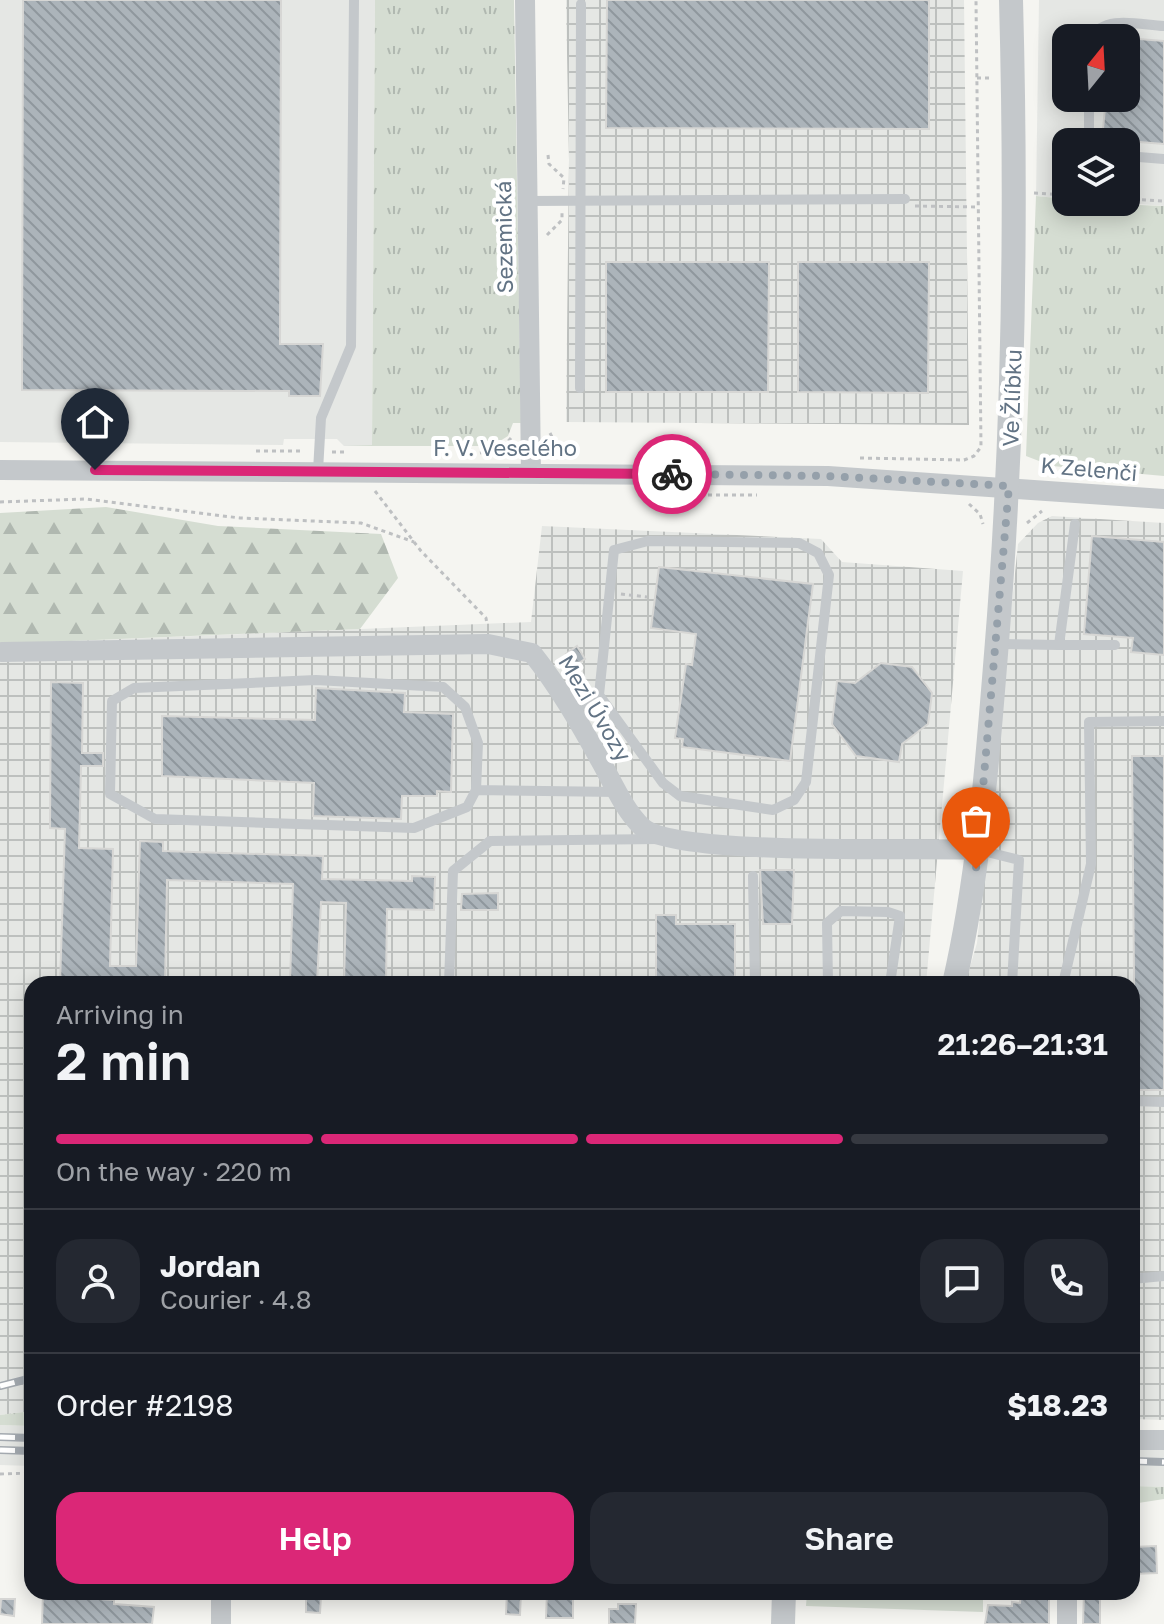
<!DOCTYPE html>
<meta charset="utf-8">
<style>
:root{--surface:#171b24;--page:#242831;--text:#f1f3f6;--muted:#9ea1a6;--line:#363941;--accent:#db2777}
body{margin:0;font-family:"Golos Text",sans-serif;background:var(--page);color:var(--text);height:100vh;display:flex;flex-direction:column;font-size:30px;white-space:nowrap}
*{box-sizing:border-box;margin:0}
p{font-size:26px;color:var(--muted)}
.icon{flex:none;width:44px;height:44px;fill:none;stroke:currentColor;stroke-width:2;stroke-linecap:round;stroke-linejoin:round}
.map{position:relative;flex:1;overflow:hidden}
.drawer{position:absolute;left:24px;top:976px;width:1116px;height:624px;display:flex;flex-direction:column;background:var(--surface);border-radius:24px;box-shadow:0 4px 20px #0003}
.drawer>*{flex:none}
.needle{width:52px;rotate:18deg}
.tools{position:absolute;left:1052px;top:24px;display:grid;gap:16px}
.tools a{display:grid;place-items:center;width:88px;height:88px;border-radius:16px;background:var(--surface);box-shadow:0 4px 20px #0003;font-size:40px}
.pin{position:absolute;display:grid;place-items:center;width:68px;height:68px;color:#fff;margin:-82px -34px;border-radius:50% 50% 50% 0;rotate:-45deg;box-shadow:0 0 8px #0007}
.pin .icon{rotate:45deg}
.courier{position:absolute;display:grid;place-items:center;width:80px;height:80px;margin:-40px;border:6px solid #db2777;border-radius:50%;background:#fff;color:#222;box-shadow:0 2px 10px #0007}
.head em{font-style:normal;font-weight:600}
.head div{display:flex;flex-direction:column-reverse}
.head{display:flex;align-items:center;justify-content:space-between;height:136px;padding:0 32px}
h1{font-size:52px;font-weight:600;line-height:60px}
.bar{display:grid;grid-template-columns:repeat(4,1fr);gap:12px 8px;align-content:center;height:96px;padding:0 32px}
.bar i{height:10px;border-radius:6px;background:var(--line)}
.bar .selected{background:var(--accent)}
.bar p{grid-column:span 4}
.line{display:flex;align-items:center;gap:20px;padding:0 32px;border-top:2px solid var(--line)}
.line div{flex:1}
.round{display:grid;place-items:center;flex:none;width:84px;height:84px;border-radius:24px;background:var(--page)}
.cta{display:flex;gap:16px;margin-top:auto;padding:16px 32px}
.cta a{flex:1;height:92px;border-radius:24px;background:var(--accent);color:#fff;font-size:32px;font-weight:600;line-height:92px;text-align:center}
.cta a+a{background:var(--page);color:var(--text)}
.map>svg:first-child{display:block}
</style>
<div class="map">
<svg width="1164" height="1624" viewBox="0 0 1164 1624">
<defs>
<pattern id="industrial-grid" width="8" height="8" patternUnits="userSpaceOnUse" patternTransform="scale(2)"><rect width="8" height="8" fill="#e5e7e4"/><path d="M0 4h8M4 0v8" fill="none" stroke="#bdc0be"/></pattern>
<pattern id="grass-tufts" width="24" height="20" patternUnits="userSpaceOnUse" patternTransform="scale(2)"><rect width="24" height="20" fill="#d5ddd2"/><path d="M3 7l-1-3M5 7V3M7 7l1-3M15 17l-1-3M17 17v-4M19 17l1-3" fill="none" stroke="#b0b8b0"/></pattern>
<pattern id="forest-firs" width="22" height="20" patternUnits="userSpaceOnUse" patternTransform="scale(2)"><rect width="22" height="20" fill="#d5ddd2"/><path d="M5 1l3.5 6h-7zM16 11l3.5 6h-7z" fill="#b0b8b0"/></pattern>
<pattern id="building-back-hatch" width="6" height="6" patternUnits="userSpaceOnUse" patternTransform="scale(2)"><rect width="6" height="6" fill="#acb4ba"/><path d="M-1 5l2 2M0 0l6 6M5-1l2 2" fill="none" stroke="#8f979d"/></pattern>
</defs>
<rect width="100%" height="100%" fill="#f5f5f1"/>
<g fill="#e5e7e4" fill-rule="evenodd">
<path d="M0,0H375L372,446H344L337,439H284L283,445L0,442Z"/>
<path d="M1039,0H1164V206L1111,202H1126V142H1066V199L1036,196ZM1066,38H1126V98H1066Z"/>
<path d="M0,1425L32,1426V1466L0,1465Z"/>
<path d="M1132,1446L1164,1447V1487L1132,1486Z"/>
</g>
<g fill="url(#industrial-grid)">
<path d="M566,0H964L969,425L566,422L569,160Z"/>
<path d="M1052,516L1164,523V1420L1132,1419V984H965L977,943L1018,544L1038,523Z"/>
<path d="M542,526L821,539L842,562L963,571L926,984H32V1411L0,1415V644L531,622Z"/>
</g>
<g fill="url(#grass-tufts)">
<path d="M375,0H514L521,423H513L508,436L492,446H344L372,445Z"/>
<path d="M1036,196L1066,199V202L1164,206V476L1052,466L1026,456Z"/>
<path d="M32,1411V1426L0,1425V1415Z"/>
<path d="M1132,1486L1164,1487V1499L1132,1504Z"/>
</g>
<path fill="url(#forest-firs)" d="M106,507L218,526L381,534L398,578L360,629L0,644V513Z"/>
<path fill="#d5ddd2" d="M807,1592H983V1612L806,1606Z"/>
<g fill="url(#building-back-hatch)" stroke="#d6d6d4" stroke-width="2">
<path d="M23,0H281L280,344H323L320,396H289V391L22,390Z"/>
<path d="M607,0H929V129L606,128Z"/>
<path d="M1126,38L1164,41V144L1102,139L1106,98H1126Z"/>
<path d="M606,262H769L768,392H606Z"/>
<path d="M798,262H929L928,393L798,392Z"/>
<path d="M1092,536L1164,542V655L1131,652L1133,638L1084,634Z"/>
<path d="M659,567L813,584L790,761L682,747L683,739L675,738L686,664L692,665L696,634L651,628Z"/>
<path d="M577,646L585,659L574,666L566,654Z"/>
<path d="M881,663L912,667L932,693L928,724L902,744L899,762L856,756L832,724L837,681L855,683Z"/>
<path d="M51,682L83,683L82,753H103V766H81L79,848L113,849L110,966H136L140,841L163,842V851L323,856L322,879L412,881V876L435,877L434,910L387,909L386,984L344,983L346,903L321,902L317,984H290L293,884L167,880L165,984H60L65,829L50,828Z"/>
<path d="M316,688L405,693L404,712L453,714L451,792L437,791V796H402L401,819L313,816L314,783L162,776V716L315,720Z"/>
<path d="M1132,756H1164V1090H1135Z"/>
<path d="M760,870H794L792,924H763Z"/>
<path d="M498,893V910H461L462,894Z"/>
<path d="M656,915H676V924H735V984H656Z"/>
<path d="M1156,1546L1157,1573L1132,1574V1547Z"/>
<path d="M43,1592H101L100,1599L114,1600V1604L154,1607L152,1624H42Z"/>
<path d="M507,1592H521L520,1615L506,1614Z"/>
<path d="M547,1592H573V1618H546Z"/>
<path d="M1021,1592H1049V1624H985L988,1605L1012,1606V1602L1020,1603Z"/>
<path d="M1084,1592H1100V1624H1083Z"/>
<path d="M306,1596H321L320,1613L306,1612Z"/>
<path d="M1,1599H15L14,1616L0,1614Z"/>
<path d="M618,1604H636L635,1624H609V1609H618Z"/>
</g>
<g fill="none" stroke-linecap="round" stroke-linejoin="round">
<g stroke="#bec0c2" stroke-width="3" stroke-dasharray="4 4" stroke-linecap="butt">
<path d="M977,78H993"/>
<path d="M548,155L549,164L564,178L563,189"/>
<path d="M1034,193L1066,195"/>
<path d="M1126,199L1164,201"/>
<path d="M915,206L979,207"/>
<path d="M547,235L562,220V213"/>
<path d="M550,433L557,447L572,454"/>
<path d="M256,451H304"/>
<path d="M332,452H348"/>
<path d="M480,453L502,448L511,438"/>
<path d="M860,458L964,460L974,456L981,447L976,0"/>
<path d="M375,491L421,551L486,618L487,625"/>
<path d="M668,495H757"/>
<path d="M0,502L85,499L240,518L361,523L414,542"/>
<path d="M969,504L980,514L983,524"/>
<path d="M1027,523L1042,511"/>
<path d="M621,594L647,597"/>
<path d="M0,1474L32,1473"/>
</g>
<g stroke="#c4c8cb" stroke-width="10">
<path d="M1091,38C1105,14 1140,25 1164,26"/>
<path d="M1089,98V129L1093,142"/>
<path d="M1126,156L1164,159"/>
<path d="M528,201L905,199"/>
<path d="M580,388L581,4"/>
<path d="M318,471L321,418L351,346L354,0"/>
<path d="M997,644L1059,645L1075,524"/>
<path d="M1059,645H1115"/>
<path d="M573,711L599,695L614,550L648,541L799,543L818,553L829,575L806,782L794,800L773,810L680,796L663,783L599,695"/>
<path d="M476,790L478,743L465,707L443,687L316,680L134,688L112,701L110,794L155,819L414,828L467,807L476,790L617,792"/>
<path d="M979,850L1019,860L1012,984"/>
<path d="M753,876L755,984"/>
<path d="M449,984L453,871L490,841L659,839"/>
<path d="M828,984L827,923L841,911L888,912L900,916L890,984"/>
<path d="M1063,984L1091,864L1089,722L1164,721"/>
<path d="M1132,1101L1164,1102"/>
<path d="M1132,1279L1164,1276"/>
</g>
<g stroke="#c4c8cb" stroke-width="20">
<path d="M525,0L531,473"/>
<path d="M0,470L828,476L1164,499"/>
<path d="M2,652L488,644L532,653C559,687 579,722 600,760C612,781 624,810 642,827C675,857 921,847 979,850"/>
<path d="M1132,1440H1164"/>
<path d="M221,1624V1592"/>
<path d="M1067,1624V1592"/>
</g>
<g stroke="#c4c8cb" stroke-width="24">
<path d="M954,984C979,875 987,765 996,654C1014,436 1017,219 1011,0"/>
<path d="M783,1624L784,1592"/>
</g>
<g stroke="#a4aab0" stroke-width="8">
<g id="rail">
<path d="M0,1386L32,1378"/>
<path d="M0,1437L32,1438"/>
<path d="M0,1450L32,1451"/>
<path d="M1132,1461L1164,1462"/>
</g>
</g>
<use href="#rail" stroke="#fff" stroke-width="5" stroke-dasharray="15" stroke-linecap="butt"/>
</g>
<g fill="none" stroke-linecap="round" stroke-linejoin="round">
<path stroke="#95a0aa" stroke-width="8" stroke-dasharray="0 14.4" d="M672,474L828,476L1009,486L976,869"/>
<path stroke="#db2777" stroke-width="10" d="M95,470L672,474"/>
</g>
<g text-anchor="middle" stroke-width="8" stroke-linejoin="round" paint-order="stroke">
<g font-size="22" fill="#627384" stroke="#fff">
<text transform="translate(504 237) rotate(-91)" y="8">Sezemická</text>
<text transform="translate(1012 398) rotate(-88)" y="8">Ve Žlíbku</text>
<text x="505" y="456">F. V. Veselého</text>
<text transform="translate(1089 469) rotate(5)" y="8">K Zelenči</text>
<text transform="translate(595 708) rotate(59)" y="8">Mezi Úvozy</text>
</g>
</g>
</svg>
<div class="tools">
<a><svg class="needle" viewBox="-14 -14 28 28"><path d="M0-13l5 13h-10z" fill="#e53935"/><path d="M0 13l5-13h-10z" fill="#9ea1a6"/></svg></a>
<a><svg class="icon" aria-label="layers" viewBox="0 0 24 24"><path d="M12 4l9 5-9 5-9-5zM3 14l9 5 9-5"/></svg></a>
</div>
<div class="pin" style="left:976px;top:869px;background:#ea580c"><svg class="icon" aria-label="bag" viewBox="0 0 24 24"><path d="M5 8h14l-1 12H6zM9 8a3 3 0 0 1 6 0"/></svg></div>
<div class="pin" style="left:95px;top:470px;background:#1f2937"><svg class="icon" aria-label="home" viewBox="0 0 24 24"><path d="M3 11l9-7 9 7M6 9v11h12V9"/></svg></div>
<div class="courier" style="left:672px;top:474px"><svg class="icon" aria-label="bike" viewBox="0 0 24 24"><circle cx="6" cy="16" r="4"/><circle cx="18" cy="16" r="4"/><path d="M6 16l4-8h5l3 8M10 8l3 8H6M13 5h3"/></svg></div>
<section class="drawer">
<div class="head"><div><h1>2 min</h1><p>Arriving in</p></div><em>21:26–21:31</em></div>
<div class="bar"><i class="selected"></i><i class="selected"></i><i class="selected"></i><i></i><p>On the way · 220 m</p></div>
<div class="line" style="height:144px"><a class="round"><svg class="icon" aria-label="person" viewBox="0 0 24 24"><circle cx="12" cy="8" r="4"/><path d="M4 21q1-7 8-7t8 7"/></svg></a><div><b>Jordan</b><p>Courier · 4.8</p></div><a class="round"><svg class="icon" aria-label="chat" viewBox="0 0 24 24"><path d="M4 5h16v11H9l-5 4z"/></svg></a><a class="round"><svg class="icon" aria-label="phone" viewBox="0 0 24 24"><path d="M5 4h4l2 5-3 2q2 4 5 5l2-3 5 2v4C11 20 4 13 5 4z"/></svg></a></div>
<div class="line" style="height:104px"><div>Order #2198</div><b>$18.23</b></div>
<div class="cta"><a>Help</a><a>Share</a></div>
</section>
</div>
